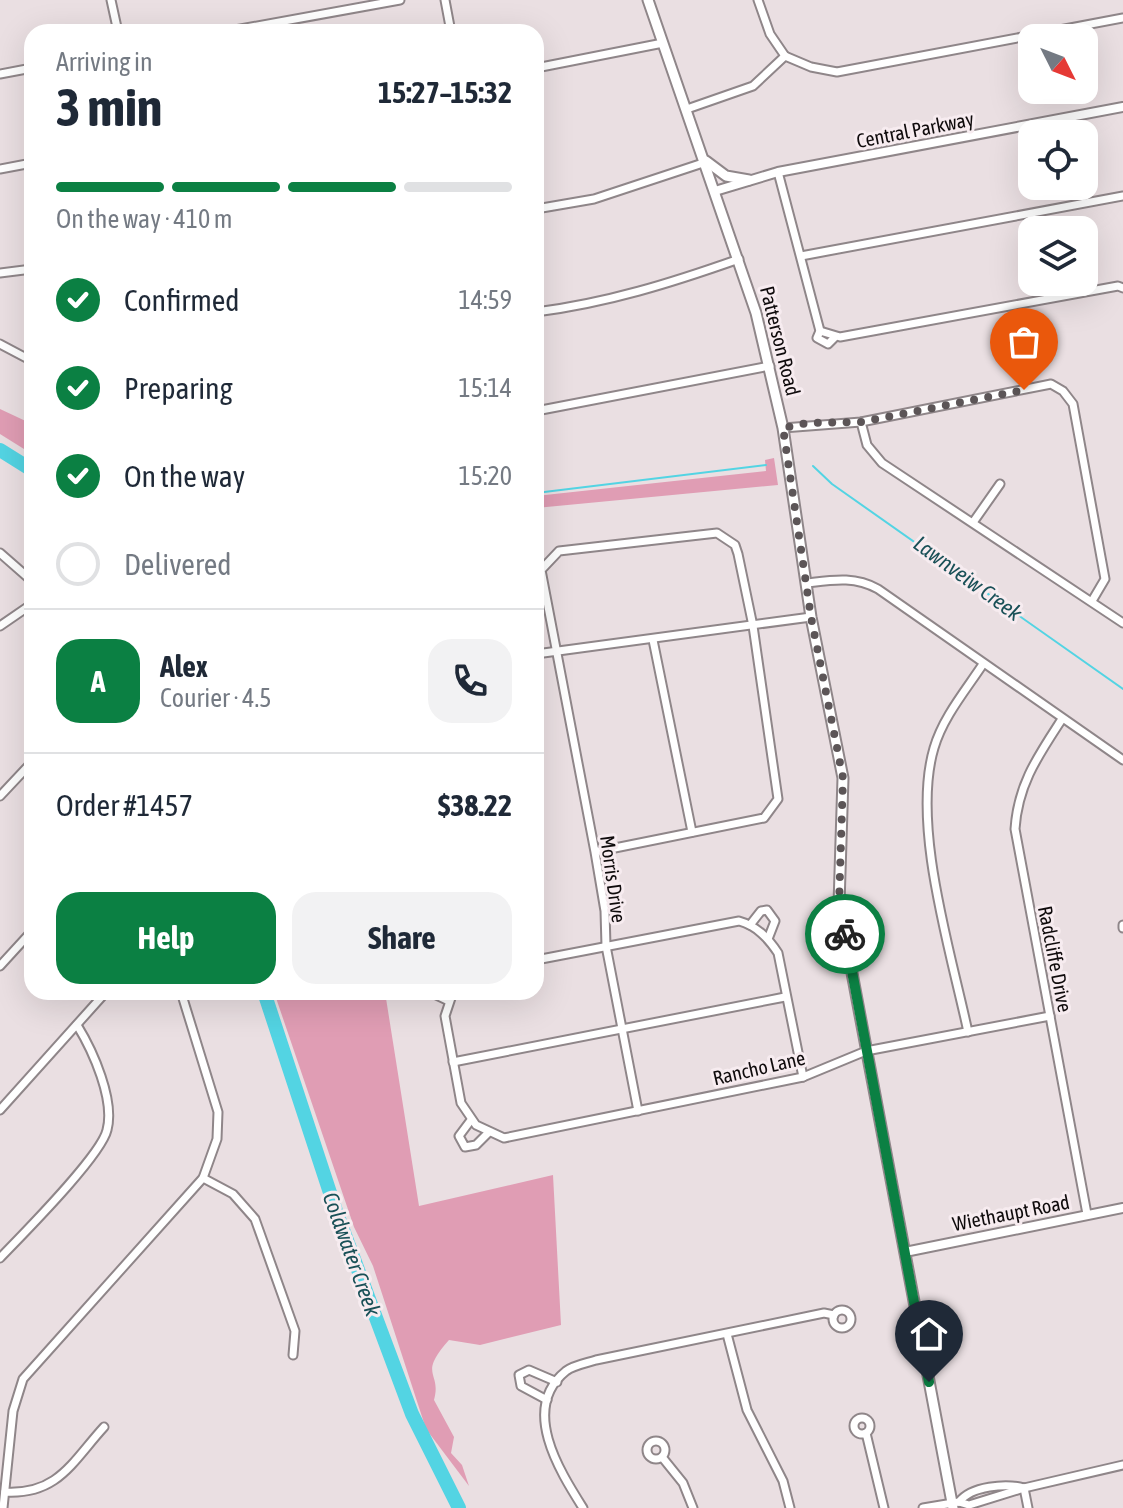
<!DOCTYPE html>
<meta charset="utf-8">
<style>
:root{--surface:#fff;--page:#f2f2f3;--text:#1f2937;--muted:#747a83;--line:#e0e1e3;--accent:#0b8043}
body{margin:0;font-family:"Asap Condensed",sans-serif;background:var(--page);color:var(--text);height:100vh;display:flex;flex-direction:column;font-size:30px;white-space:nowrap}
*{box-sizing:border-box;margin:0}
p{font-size:26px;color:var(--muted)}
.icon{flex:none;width:44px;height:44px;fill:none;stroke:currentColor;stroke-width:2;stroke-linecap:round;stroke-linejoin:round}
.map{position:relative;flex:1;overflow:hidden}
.drawer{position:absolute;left:24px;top:24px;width:520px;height:976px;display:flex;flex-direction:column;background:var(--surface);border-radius:24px;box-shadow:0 8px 32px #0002}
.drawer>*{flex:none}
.needle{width:52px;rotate:132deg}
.buttons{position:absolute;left:1018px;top:24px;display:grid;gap:16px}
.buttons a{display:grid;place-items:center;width:80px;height:80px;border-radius:16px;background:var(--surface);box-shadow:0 8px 32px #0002;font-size:40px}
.pin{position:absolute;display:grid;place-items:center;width:68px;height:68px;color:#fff;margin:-82px -34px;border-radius:50% 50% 50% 0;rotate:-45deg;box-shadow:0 0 8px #0007}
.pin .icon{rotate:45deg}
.courier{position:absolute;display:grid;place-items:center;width:80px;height:80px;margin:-40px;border:6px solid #0b8043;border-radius:50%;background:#fff;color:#222;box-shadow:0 2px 10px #0007}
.overview em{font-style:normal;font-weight:700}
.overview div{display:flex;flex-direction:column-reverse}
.overview{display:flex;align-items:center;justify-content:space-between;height:136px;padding:0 32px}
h1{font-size:52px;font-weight:700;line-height:60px}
.bar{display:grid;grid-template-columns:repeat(4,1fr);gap:12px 8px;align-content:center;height:96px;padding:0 32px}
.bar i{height:10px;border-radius:6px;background:var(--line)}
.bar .active{background:var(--accent)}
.bar p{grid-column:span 4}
.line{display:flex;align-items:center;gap:20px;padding:0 32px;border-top:2px solid var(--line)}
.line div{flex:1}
.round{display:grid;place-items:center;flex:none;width:84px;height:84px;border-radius:24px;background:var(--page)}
ol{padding:0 32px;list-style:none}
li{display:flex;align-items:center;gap:24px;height:88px}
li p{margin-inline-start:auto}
li .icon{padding:8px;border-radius:50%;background:var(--accent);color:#fff;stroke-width:4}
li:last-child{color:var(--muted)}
li i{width:44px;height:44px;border:4px solid var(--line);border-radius:50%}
.button{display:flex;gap:16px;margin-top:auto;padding:16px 32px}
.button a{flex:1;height:92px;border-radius:24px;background:var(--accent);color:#fff;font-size:32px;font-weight:700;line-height:92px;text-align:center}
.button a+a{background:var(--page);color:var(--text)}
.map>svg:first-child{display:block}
</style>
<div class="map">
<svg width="1123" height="1508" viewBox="0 0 1123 1508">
<rect width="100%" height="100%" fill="#eadfe2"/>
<g fill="#e09db4">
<path d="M0,409L32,424V454L0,434Z"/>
<path d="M774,458L778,485L536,508V496L766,471L765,460Z"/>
<path d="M274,992H385L419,1206L553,1175L561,1325L480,1345L449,1340C417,1376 442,1371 434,1400L454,1437L451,1453L462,1465L469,1486L426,1429L373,1266L354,1227Z"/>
</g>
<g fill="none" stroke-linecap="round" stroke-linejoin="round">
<g stroke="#53d4e3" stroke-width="2">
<path d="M813,466L832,484L1123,689"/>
<path d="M536,493L766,465"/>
</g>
<g stroke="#53d4e3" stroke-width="14">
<path d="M0,450L32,470"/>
<path d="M264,992L336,1211L412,1414L459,1508"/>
</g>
<g stroke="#8f8689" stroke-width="11">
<g id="minor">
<path d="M111,0L118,32"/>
<path d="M445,0L451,32"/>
<path d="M758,0L770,34L785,56"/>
<path d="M224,32L400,0"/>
<path d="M536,68L663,43"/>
<path d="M0,74L32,68"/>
<path d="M687,109L753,86L785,56L811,67L837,72L1123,18"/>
<path d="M0,169L32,163"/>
<path d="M778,172L820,331L817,338L828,344L835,337"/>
<path d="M536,209L594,199L706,162"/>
<path d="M801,256L1123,196"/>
<path d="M0,273L32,269"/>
<path d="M536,312C607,303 671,283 739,259"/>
<path d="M820,331L840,337L1118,286L1123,288"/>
<path d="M0,344L32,361"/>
<path d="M536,411L770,366"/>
<path d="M861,422L867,445L882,463L1123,623"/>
<path d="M783,428L861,422L1051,384L1063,391L1073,404L1105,579L1092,601"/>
<path d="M974,521L1000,484"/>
<path d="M0,553L32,581"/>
<path d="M807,583C833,580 854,576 878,589L1123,760"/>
<path d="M0,626L32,604"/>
<path d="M653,640L692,832"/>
<path d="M536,654L811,617"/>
<path d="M1062,719C1038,756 1018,784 1015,829L1087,1214"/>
<path d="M0,796L32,762"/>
<path d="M595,852L764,818L778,799L753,626L738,554L735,545L717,533L559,551L541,570L595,852L605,911L606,946L638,1111"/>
<path d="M750,925L761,911L767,910L775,921L768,939"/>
<path d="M1123,925V928"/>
<path d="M536,960L739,921C757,926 768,938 778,953L803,1077"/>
<path d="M0,966L32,931"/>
<path d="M430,992L449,1001"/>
<path d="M453,992L445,1016L461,1103L476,1125L504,1138L803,1077L866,1051L1050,1016"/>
<path d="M968,1032C951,952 911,825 934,748C943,717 966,690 983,664"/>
<path d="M453,1062L785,997"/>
<path d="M0,1110L106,992"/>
<path d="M471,1120L459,1136L465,1147L476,1145L489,1132"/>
<path d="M203,1178L233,1194L255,1219L295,1331L293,1355"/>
<path d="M0,1258C22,1235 101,1156 107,1130C115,1100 93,1051 77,1025"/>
<circle cx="842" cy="1319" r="9"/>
<path d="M727,1334L747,1410L783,1481L790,1508"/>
<path d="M547,1400L521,1386L519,1375L529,1370L557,1382"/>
<circle cx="862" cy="1426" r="8"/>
<path d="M866,1433L884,1508"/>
<circle cx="656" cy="1450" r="9"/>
<path d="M662,1457L683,1483L693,1508"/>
<path d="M1024,1488L1028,1508"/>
<path d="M5,1492C58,1495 72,1462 104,1427"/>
<path d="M959,1502C971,1486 1006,1483 1024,1488"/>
<path d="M3,1508L13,1411L23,1379L203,1178L217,1139L218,1112L181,992"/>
<path d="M583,1508C559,1470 520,1408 566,1371C574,1365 587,1363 596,1360L824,1313L834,1315"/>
<path d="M923,1508L959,1502L969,1505L1024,1488L1123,1465"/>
</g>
</g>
<g stroke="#8f8689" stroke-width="12">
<g id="tertiary">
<path d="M715,191L778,172L1123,107"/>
<path d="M905,1252L1123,1208"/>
</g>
</g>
<g stroke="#8f8689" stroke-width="13">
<g id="secondary">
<path d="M648,0L756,313L783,428L811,617L843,778L839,904L953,1508"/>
<path d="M706,161L726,176L749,180"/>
</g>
</g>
<use href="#minor" stroke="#fff" stroke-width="7"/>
<use href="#tertiary" stroke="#fff" stroke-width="8"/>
<use href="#secondary" stroke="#fff" stroke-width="9"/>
</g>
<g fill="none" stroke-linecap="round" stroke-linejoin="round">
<path stroke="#5c5557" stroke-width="8" stroke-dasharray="0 14.4" d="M845,934L839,904L843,778L811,617L783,428L807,423L861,422L1024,390"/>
<path stroke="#0b8043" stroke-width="10" d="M845,934L929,1382"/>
</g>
<g text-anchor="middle" stroke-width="6" stroke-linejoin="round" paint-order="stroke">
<g font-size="20" fill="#0f0b0c" stroke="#f7ecf0">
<text transform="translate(915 130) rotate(-11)" y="7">Central Parkway</text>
<text transform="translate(780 341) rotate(76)" y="7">Patterson Road</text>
<text transform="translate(613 879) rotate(82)" y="7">Morris Drive</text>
<text transform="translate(1055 959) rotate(79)" y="7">Radcliffe Drive</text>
<text transform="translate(759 1068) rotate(-13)" y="7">Rancho Lane</text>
<text transform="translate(1011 1213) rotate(-11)" y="7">Wiethaupt Road</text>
</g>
<g font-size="22" font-style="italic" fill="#195057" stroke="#f7ecf0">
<text transform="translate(968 578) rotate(36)" y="8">Lawnveiw Creek</text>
<text transform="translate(352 1254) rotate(70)" y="8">Coldwater Creek</text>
</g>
</g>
</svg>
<div class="buttons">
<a><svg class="needle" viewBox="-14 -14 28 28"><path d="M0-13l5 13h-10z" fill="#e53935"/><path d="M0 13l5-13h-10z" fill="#747a83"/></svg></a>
<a><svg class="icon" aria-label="locate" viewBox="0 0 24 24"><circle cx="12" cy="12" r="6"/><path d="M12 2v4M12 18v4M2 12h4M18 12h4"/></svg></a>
<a><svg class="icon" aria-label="layers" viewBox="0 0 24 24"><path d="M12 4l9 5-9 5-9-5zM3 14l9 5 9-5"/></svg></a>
</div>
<div class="pin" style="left:1024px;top:390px;background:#ea580c"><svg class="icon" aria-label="bag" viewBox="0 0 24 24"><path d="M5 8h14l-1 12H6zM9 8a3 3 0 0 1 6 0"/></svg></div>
<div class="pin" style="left:929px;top:1382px;background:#1f2937"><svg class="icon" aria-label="home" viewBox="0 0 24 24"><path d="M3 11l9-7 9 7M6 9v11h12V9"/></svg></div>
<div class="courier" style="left:845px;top:934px"><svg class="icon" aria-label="bike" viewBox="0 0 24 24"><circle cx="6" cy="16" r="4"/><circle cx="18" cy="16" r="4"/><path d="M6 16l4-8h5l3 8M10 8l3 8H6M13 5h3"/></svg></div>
<section class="drawer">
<div class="overview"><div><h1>3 min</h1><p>Arriving in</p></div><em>15:27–15:32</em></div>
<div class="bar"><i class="active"></i><i class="active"></i><i class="active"></i><i></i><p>On the way · 410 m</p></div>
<ol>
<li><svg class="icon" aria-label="check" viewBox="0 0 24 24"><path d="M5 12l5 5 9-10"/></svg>Confirmed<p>14:59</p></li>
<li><svg class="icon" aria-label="check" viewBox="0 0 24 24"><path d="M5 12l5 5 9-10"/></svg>Preparing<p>15:14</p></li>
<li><svg class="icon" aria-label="check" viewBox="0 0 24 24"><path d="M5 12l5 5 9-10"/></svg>On the way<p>15:20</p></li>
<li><i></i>Delivered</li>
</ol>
<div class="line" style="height:144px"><b class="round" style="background:var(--accent);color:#fff">A</b><div><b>Alex</b><p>Courier · 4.5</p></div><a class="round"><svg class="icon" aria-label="phone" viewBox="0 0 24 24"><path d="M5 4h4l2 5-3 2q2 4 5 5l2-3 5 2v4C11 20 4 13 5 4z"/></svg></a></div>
<div class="line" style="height:104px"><div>Order #1457</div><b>$38.22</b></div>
<div class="button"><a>Help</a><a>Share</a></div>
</section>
</div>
